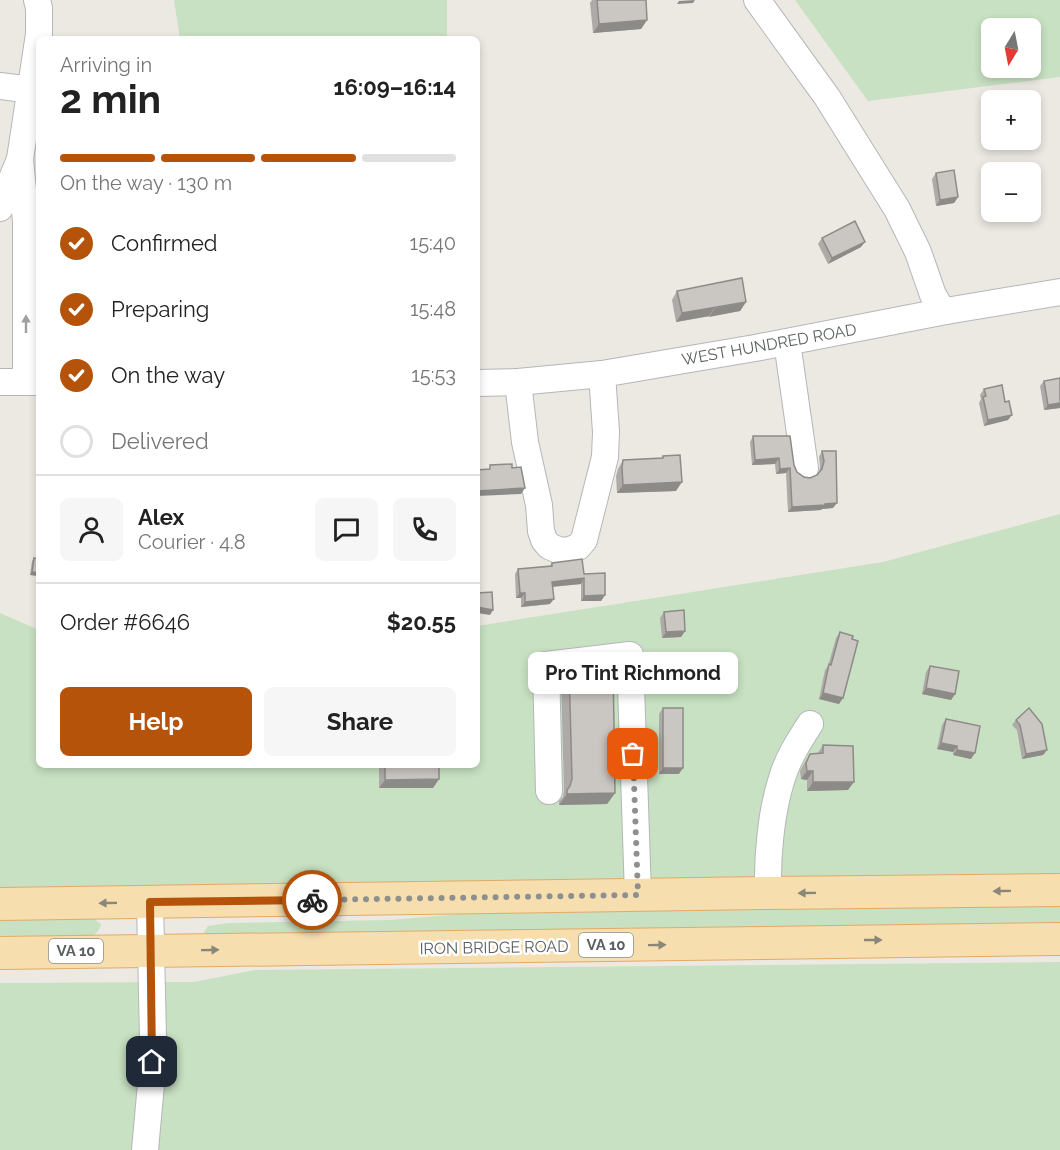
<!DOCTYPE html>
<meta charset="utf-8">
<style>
:root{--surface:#fff;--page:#f6f6f6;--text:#222;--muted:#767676;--line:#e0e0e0;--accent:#b45309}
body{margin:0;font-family:Raleway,sans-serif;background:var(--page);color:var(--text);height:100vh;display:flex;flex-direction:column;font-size:22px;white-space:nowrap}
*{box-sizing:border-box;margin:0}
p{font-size:20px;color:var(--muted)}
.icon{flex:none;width:33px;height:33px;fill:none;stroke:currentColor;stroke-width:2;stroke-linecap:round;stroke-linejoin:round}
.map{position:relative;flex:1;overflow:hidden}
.drawer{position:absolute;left:36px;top:36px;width:444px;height:732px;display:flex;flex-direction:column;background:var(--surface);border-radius:9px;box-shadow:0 3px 9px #0003}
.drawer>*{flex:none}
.needle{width:39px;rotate:190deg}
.controls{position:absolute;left:981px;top:18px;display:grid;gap:12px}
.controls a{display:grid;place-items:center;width:60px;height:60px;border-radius:9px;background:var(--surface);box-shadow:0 3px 9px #0003;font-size:30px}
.pin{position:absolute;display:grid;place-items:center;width:51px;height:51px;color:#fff;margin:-26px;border-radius:12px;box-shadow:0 3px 9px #0006}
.courier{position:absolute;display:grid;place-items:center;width:60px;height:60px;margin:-30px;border:4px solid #b45309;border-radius:50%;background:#fff;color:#222;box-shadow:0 2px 8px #0007}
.bubble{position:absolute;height:42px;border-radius:9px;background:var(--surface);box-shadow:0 3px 9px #0003;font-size:20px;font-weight:700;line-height:42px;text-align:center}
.overview em{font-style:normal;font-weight:700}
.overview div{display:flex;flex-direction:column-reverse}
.overview{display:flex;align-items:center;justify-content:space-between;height:102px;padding:0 24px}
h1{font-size:39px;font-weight:700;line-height:45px}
.bar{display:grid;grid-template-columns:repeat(4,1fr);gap:9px 6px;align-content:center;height:72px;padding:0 24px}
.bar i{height:8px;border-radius:4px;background:var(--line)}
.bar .current{background:var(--accent)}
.bar p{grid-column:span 4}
.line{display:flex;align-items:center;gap:15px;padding:0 24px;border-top:2px solid var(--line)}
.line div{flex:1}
.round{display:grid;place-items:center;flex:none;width:63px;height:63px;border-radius:9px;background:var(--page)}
ol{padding:0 24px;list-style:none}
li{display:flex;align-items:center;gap:18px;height:66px}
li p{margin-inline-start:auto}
li .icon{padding:6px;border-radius:50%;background:var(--accent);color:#fff;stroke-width:4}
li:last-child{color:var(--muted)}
li i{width:33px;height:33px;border:3px solid var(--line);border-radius:50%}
.action{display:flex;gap:12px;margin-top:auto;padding:12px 24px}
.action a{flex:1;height:69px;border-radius:9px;background:var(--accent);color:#fff;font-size:24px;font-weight:700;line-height:69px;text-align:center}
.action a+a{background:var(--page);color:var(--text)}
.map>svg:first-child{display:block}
</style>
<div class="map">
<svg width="1060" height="1150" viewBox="0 0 1060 1150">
<rect width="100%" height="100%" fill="#ece9e3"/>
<g fill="#c8e1c2" fill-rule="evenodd">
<path d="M174,0H447V39H180Z"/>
<path d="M795,0H1060V77L868,101ZM992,28H1030V68H992Z"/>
<path d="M1060,514V888L0,903V613L39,630V765H477V626L883,562Z"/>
<path d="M1060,902V933L205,937L204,932L208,926L229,923L389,920L508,910Z"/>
<path d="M88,914L101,924L100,928L93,937L0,939V916Z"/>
<path d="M1060,962V1150H0V983L194,982L255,970Z"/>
</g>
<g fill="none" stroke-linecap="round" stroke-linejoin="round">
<g stroke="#b4b6b9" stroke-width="28">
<g id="minor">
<path d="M757,0L827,97L897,209L918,252L933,295L939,305L946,311"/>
<path d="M0,86L31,90"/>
<path d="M20,159L26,221V382"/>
<path d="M0,208L20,159L39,34V8L37,0"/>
<path d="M787,342L805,468"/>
<path d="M0,382H39"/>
<path d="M518,382L525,442L539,505L541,531L544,540L549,546L558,550L567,551L578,547L584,540L605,457L606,432L602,374"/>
<path d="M477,383L518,382L602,374L755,348L946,311L1060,292"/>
<path d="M549,791L546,665L630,655L638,895"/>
<path d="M768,893C767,857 771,812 782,778C788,758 799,741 810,724"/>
<path d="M145,1150L151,1084L153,1039L150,902"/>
</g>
</g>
<g stroke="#e2aa67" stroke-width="34">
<g id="major">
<path d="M0,904L768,893L1060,890"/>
<path d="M0,953L1060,939"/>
</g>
</g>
<use href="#minor" stroke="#fff" stroke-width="26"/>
<use href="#major" stroke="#f6deaf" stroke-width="32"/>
</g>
<g fill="#aeaaa7">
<path d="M592,0H646L647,20L641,29L593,33L590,3Z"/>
<path d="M936,173L958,197L954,203L936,206L932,179Z"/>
<path d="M822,238L861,247L828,264L818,244Z"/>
<path d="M677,291L746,302L740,311L676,322L672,300Z"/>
<path d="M1044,381L1060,408L1044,410L1040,386Z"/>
<path d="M984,389L1008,420L984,426L979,403L981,399L980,395Z"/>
<path d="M753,436L794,465L797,472L804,477L810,478L817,475L819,473L820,466L819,457L822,451L833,508L822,509L821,510L788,512L786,473L776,474L775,464L752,465L750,442Z"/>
<path d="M663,456L676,491L617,493L616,476L618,469L623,460L661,458Z"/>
<path d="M34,558L39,559V576L30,575L32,561Z"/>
<path d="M552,563L584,574L605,595L601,601H581V584L553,587L550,604L521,607V598H516L515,574L518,569L549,567Z"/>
<path d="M664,612L685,631L681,637L662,638L660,618Z"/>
<path d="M840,632L839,704L819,699L825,670L828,666L836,638Z"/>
<path d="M930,666L955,694L951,700L922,694L926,672Z"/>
<path d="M569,667L615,793L607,804L559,805V801L563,797L564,791L561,678Z"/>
<path d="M663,708L679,774H659V714Z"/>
<path d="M946,719L971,759L953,755V752L937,749L942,725Z"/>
<path d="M1016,720L1047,750L1043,755L1022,759L1017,730L1012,725Z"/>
<path d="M823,745L848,790L807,791V780L801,779L800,771L805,762L810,754H817Z"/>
<path d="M379,765H439V779L433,788H379Z"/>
</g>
<g fill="#8d8b88">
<path d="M695,0L693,3L677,4L679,1Z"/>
<path d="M647,20L641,29L593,33L599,24Z"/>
<path d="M958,197L954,203L936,206L940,200Z"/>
<path d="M865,242L861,247L828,264L832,258Z"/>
<path d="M746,302L740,311L709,317L715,308Z"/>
<path d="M715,307L709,316L676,322L682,313Z"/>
<path d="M1060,403V408L1044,410L1048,405Z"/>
<path d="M1012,415L1008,420L984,426L988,420Z"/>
<path d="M779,458L775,464L752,465L755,460Z"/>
<path d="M790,468L786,473L776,474L780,469Z"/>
<path d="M682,482L676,491L617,493L623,485Z"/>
<path d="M525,488L521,494L477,496L478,491Z"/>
<path d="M837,503L833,508L822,509L821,510L788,512L792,507Z"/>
<path d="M32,572L39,573V576L30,575Z"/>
<path d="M584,578L581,584L548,587L552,582Z"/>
<path d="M520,593H525L521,598H516Z"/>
<path d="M605,595L601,601H581L584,596Z"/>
<path d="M554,599L550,604L521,607L525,602Z"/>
<path d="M477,607L493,610L490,615L477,613Z"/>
<path d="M685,631L681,637L662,638L666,632Z"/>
<path d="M926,688L955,694L951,700L922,694Z"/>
<path d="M823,693L843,698L839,704L819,699Z"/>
<path d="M941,743L957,746L953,752L937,749Z"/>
<path d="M957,750L975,753L971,759L953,755Z"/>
<path d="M1047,750L1043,755L1022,759L1026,754Z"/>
<path d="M663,768H683L679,774H659Z"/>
<path d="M807,771H813L807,780L801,779Z"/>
<path d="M439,779L433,788H379L385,780Z"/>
<path d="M813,782H854L848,790L807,791Z"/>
<path d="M615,793L607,804L559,805L567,794Z"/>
</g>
<g fill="#cac6c2" stroke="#8d8b88" stroke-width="1.5">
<path d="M597,0H646L647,20L599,24Z"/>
<path d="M954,170L958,197L940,200L936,173Z"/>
<path d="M855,221L865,242L832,258L822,238Z"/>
<path d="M742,278L746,302L682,313L677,291Z"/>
<path d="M1060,378V403L1048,405L1044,381Z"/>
<path d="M1002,385L1005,402L1009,401L1012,415L988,420L983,397L986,396L984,389Z"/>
<path d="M753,436H790L794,465L797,472L804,477L810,478L817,475L822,469L824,461L822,451H836L837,503L825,504V505L792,507L790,468L780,469L779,458L755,460Z"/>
<path d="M680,455L682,482L623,485L622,468L623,460L663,458V456Z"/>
<path d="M512,464V468L521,467L525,488L478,491L477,470L490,469V465Z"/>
<path d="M34,558L39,559V573L32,572Z"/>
<path d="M582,559L584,574L605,573V595L584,596V578L552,582L554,599L525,602V593H520L518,569L552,566V563Z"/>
<path d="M492,592L493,610L477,607V593Z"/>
<path d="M684,610L685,631L666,632L664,612Z"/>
<path d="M840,632L853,636L852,639L858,641L843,698L823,693L829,664L831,665Z"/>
<path d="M594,664H613L615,793L567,794V790L570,786L572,779L569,667Z"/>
<path d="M930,666L959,671L955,694L926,688Z"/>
<rect x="663" y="708" width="20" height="60"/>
<path d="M1029,708L1042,724L1047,750L1026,754L1020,725L1016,720Z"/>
<path d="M946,719L980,726L975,753L957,750V746L941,743Z"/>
<path d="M823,745L853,746L854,782H813V771H807L806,763L810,754L823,753Z"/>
<path d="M385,765H439V779L385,780Z"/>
</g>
<defs><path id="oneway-solid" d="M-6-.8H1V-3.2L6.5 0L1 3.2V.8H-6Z" transform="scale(1.5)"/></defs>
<use fill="#9da0a1" href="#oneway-solid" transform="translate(26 324) rotate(-90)"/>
<g fill="#8a8679">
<use href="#oneway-solid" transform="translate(1002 891) rotate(179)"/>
<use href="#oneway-solid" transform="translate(807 893) rotate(179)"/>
<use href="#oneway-solid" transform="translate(108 903) rotate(179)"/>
<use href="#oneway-solid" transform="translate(873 940)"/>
<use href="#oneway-solid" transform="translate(657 945) rotate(-1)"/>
<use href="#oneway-solid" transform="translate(210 950) rotate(-1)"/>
</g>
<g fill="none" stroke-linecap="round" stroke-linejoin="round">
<path stroke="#8e908f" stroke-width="6" stroke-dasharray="0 10.8" d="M312,900L638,895L633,754"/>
<path stroke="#b45309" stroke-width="8" d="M152,1062L150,902L312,900"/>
</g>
<g text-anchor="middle" stroke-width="5" stroke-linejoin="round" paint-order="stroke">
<g fill="#fff" stroke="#8c9091" stroke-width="1.5">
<rect x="579" y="933" width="54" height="24" rx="4.5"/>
<rect x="49" y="939" width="54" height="24" rx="4.5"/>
</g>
<g font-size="15" font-weight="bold" fill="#5b6062">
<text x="606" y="950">VA 10</text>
<text x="76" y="956">VA 10</text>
</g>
<g font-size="16" fill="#5b6062" stroke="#fff">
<text transform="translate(769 344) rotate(-10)" y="6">WEST HUNDRED ROAD</text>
<text transform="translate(494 947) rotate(-1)" y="6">IRON BRIDGE ROAD</text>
</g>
</g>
</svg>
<div class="controls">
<a><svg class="needle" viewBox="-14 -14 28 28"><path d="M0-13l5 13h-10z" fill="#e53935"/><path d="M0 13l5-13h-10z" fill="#767676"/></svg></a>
<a>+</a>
<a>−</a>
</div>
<div class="pin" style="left:633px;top:754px;background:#ea580c"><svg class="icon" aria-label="bag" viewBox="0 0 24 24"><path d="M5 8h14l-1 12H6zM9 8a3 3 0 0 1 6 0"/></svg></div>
<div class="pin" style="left:152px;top:1062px;background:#1f2937"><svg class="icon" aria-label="home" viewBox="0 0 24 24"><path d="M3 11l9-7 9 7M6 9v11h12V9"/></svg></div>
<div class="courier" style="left:312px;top:900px"><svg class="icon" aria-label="bike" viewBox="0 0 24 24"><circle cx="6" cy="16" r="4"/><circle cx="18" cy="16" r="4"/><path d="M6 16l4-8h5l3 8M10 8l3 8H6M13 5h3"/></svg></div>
<div class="bubble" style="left:528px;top:652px;width:210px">Pro Tint Richmond</div>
<section class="drawer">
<div class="overview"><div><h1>2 min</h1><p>Arriving in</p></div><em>16:09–16:14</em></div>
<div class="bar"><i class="current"></i><i class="current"></i><i class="current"></i><i></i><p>On the way · 130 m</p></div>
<ol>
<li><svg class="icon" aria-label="check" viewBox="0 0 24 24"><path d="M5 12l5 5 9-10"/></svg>Confirmed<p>15:40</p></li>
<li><svg class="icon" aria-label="check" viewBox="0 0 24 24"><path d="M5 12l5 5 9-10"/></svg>Preparing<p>15:48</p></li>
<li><svg class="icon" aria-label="check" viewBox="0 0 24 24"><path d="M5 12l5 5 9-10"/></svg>On the way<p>15:53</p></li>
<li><i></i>Delivered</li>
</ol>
<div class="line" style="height:108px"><a class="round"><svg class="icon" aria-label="person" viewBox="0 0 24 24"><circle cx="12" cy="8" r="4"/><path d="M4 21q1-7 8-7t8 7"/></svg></a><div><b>Alex</b><p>Courier · 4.8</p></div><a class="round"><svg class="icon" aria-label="chat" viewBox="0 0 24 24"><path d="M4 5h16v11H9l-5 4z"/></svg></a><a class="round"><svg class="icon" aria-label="phone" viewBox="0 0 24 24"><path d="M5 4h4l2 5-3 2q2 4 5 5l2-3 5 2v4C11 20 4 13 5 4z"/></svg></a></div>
<div class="line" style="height:78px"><div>Order #6646</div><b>$20.55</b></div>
<div class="action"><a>Help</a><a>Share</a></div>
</section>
</div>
